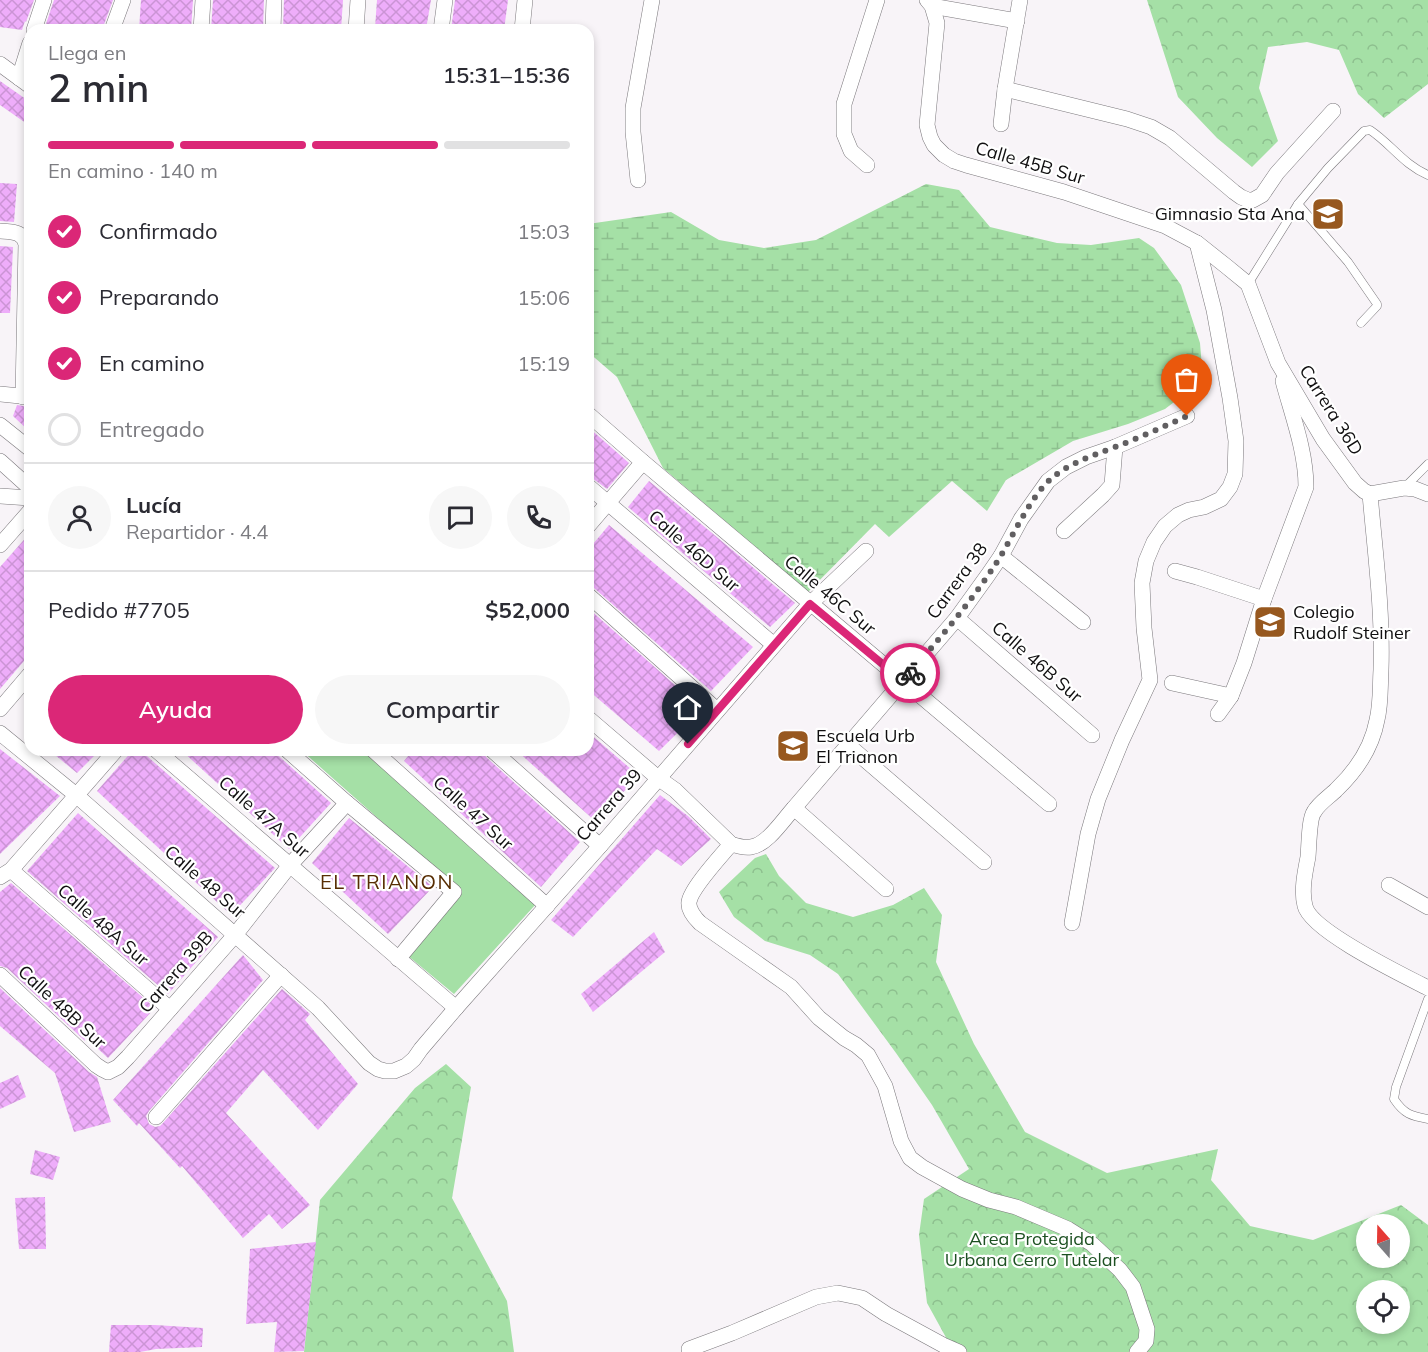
<!DOCTYPE html>
<html lang="es">
<meta charset="utf-8">
<style>
:root{--surface:#fff;--page:#f7f7f7;--text:#2b2b33;--muted:#7c7c81;--line:#e1e1e2;--accent:#db2777}
body{margin:0;font-family:Mulish,sans-serif;background:var(--page);color:var(--text);height:100vh;display:flex;flex-direction:column;font-size:22px;white-space:nowrap}
*{box-sizing:border-box;margin:0}
p{font-size:20px;color:var(--muted)}
.icon{flex:none;width:33px;height:33px;fill:none;stroke:currentColor;stroke-width:2;stroke-linecap:round;stroke-linejoin:round}
.map{position:relative;flex:1;overflow:hidden}
.drawer{position:absolute;left:24px;top:24px;width:570px;height:732px;display:flex;flex-direction:column;background:var(--surface);border-radius:18px;box-shadow:0 3px 9px #0003}
.drawer>*{flex:none}
.needle{width:39px;rotate:340deg}
.controls{position:absolute;left:1356px;top:1214px;display:grid;gap:12px}
.controls a{display:grid;place-items:center;width:54px;height:54px;border-radius:50%;background:var(--surface);box-shadow:0 3px 9px #0003;font-size:30px}
.pin{position:absolute;display:grid;place-items:center;width:51px;height:51px;color:#fff;margin:-62px -26px;border-radius:50% 50% 50% 0;rotate:-45deg;box-shadow:0 0 6px #0007}
.pin .icon{rotate:45deg}
.courier{position:absolute;display:grid;place-items:center;width:60px;height:60px;margin:-30px;border:4px solid #db2777;border-radius:50%;background:#fff;color:#222;box-shadow:0 2px 8px #0007}
.summary em{font-style:normal;font-weight:600}
.summary div{display:flex;flex-direction:column-reverse}
.summary{display:flex;align-items:center;justify-content:space-between;height:102px;padding:0 24px}
h1{font-size:39px;font-weight:600;line-height:45px}
.bar{display:grid;grid-template-columns:repeat(4,1fr);gap:9px 6px;align-content:center;height:72px;padding:0 24px}
.bar i{height:8px;border-radius:4px;background:var(--line)}
.bar .on{background:var(--accent)}
.bar p{grid-column:span 4}
.line{display:flex;align-items:center;gap:15px;padding:0 24px;border-top:2px solid var(--line)}
.line div{flex:1}
.round{display:grid;place-items:center;flex:none;width:63px;height:63px;border-radius:32px;background:var(--page)}
ol{padding:0 24px;list-style:none}
li{display:flex;align-items:center;gap:18px;height:66px}
li p{margin-inline-start:auto}
li .icon{padding:6px;border-radius:50%;background:var(--accent);color:#fff;stroke-width:4}
li:last-child{color:var(--muted)}
li i{width:33px;height:33px;border:3px solid var(--line);border-radius:50%}
.cta{display:flex;gap:12px;margin-top:auto;padding:12px 24px}
.cta a{flex:1;height:69px;border-radius:36px;background:var(--accent);color:#fff;font-size:24px;font-weight:600;line-height:69px;text-align:center}
.cta a+a{background:var(--page);color:var(--text)}
.map>svg:first-child{display:block}
</style>
<div class="map">
<svg width="1428" height="1352" viewBox="0 0 1428 1352">
<defs>
<pattern id="forest-crowns" width="20" height="18" patternUnits="userSpaceOnUse" patternTransform="scale(1.5)"><rect width="20" height="18" fill="#a5e0a6"/><path d="M2 6a3 3 0 1 1 6 0M12 15a3 3 0 1 1 6 0" fill="none" stroke="#8dbf8e"/></pattern>
<pattern id="wetland-marsh" width="20" height="14" patternUnits="userSpaceOnUse" patternTransform="scale(1.5)"><rect width="20" height="14" fill="#a5e0a6"/><path d="M1 5h8M5 5V1M11 12h8M15 12V8" fill="none" stroke="#8dbf8e"/></pattern>
<pattern id="building-cross-hatch" width="8" height="8" patternUnits="userSpaceOnUse" patternTransform="scale(1.5)"><rect width="8" height="8" fill="#eeadfa"/><path d="M0 0l8 8M0 8l8-8" fill="none" stroke="#cb94d5"/></pattern>
</defs>
<rect width="100%" height="100%" fill="#f8f4f8"/>
<path fill="#a5e0a6" d="M301,750H363L536,904L454,994L407,955L460,891Z"/>
<g fill="url(#forest-crowns)" fill-rule="evenodd">
<path d="M1147,0H1428V84L1384,118L1358,94L1339,50L1307,42L1268,47L1259,88L1278,141L1252,167L1217,138L1178,97Z"/>
<path d="M766,854L779,876L806,903L853,917L893,905L924,888L942,915L936,962L974,1044L1025,1132L1107,1173L1218,1149L1211,1180L1250,1226L1313,1240L1401,1205L1428,1225V1352H954L927,1303L919,1235L924,1199L969,1169L932,1105L896,1053L838,974L810,955L765,941L734,917L719,892L755,858ZM1366,1224H1400V1257H1366ZM1366,1290H1400V1323H1366Z"/>
<path d="M446,1064L471,1087L452,1198L507,1301L514,1352H304L320,1200L415,1088Z"/>
</g>
<path fill="url(#wetland-marsh)" d="M926,184L959,190L990,227L1057,243L1091,245L1139,238L1154,248L1181,285L1200,343L1203,380L1165,409L1128,424L1073,441L1006,480L987,511L952,481L889,537L875,524L808,592L663,468L617,377L588,352V224L671,212L719,240L764,248L816,240Z"/>
<g fill="url(#building-cross-hatch)">
<path d="M0,0H34L26,22L25,21L22,30L0,27Z"/>
<path d="M54,0H113L102,30H44Z"/>
<path d="M141,0H193L191,30H139Z"/>
<path d="M213,0H264L263,30H211Z"/>
<path d="M284,0H343L341,30H283Z"/>
<path d="M377,0H431L426,29L375,28Z"/>
<path d="M455,0H508L504,30H451Z"/>
<path d="M0,81L30,102V126L0,105Z"/>
<path d="M0,183L17,184L14,222L0,221Z"/>
<path d="M0,246L13,247L10,313H0Z"/>
<path d="M17,405L30,407V432L13,416Z"/>
<path d="M588,427L629,463L607,489L588,475Z"/>
<path d="M649,481L712,533L795,603L770,627L628,507Z"/>
<path d="M609,525L753,647L711,691L594,588L588,585V550Z"/>
<path d="M30,533V654L0,689V567Z"/>
<path d="M588,608L702,709L659,751L588,690Z"/>
<path d="M588,732L639,776L595,821L516,750H588Z"/>
<path d="M0,749L60,796L0,854Z"/>
<path d="M49,750H100L77,773Z"/>
<path d="M133,750H140L275,868L231,915L97,791Z"/>
<path d="M181,750H272L331,803L289,849Z"/>
<path d="M413,750H482L486,757L580,842L541,887L404,761Z"/>
<path d="M660,795L688,816L711,839L681,866L657,849L573,937L551,920Z"/>
<path d="M78,813L218,937L168,994L27,871Z"/>
<path d="M349,818L433,887L388,934L312,863Z"/>
<path d="M11,883L155,1008L108,1058L84,1036L85,1041L7,968L0,966V892Z"/>
<path d="M654,932L665,952L593,1012L581,994Z"/>
<path d="M243,955L263,980L149,1111L146,1116L149,1124L155,1127L160,1126L163,1123L282,989L310,1014L305,1020L358,1084L318,1130L263,1070L226,1113L310,1205L282,1229L269,1214L243,1238L182,1166L180,1168L139,1123L137,1126L113,1100Z"/>
<path d="M0,988L89,1072L97,1077L111,1122L74,1132L55,1073L0,1026Z"/>
<path d="M18,1075L26,1097L0,1109V1083Z"/>
<path d="M35,1150L60,1157L53,1180L30,1174Z"/>
<path d="M45,1197L46,1249H19L15,1198Z"/>
<path d="M316,1242L304,1351L274,1352L277,1322L246,1324L250,1249Z"/>
<path d="M111,1325H155L203,1328L202,1347L156,1349L140,1352H109Z"/>
</g>
<g fill="none" stroke-linecap="round" stroke-linejoin="round">
<g stroke="#7b787c" stroke-width="9">
<g id="lane">
<path d="M1298,204L1348,262L1377,304V306L1361,323"/>
<path d="M1248,284L1298,204L1328,168L1364,131L1370,130C1391,144 1404,165 1428,175"/>
<path d="M1405,487L1428,464"/>
<path d="M1428,999L1396,1087L1394,1099C1404,1114 1411,1116 1428,1119"/>
</g>
</g>
<g stroke="#7b787c" stroke-width="16">
<g id="street">
<path d="M927,0L932,6L937,23L927,125L930,137L934,145L944,155L954,161L966,165L1064,192L1165,226L1197,243L1226,266L1248,284L1278,363L1323,439L1355,483L1364,491L1370,494L1404,488L1415,489L1428,494"/>
<path d="M932,6L1017,21"/>
<path d="M34,30L44,0"/>
<path d="M112,30L123,0"/>
<path d="M201,30L203,0"/>
<path d="M273,30L274,0"/>
<path d="M356,30L358,0"/>
<path d="M441,30L445,0"/>
<path d="M522,30L525,0"/>
<path d="M0,64L30,86"/>
<path d="M19,78L30,43"/>
<path d="M1005,89L1127,119L1151,127L1170,138L1234,192L1241,197L1248,200H1253L1262,195L1277,173L1333,111"/>
<path d="M1001,124L1005,89L1020,0"/>
<path d="M867,165L851,151L844,134V104L877,0"/>
<path d="M638,180L633,132V108L652,0"/>
<path d="M0,231C12,232 23,231 26,244L23,397"/>
<path d="M0,394L30,397"/>
<path d="M588,414L643,462L1049,804"/>
<path d="M0,425L30,449"/>
<path d="M0,461L30,488"/>
<path d="M588,486L774,645"/>
<path d="M1370,494C1375,552 1383,611 1381,670C1380,687 1381,704 1377,720C1372,747 1356,771 1336,790C1329,797 1319,803 1314,812C1309,819 1309,846 1308,857C1305,872 1301,891 1305,906C1311,931 1403,975 1428,988"/>
<path d="M0,496L30,498"/>
<path d="M588,526L643,462"/>
<path d="M1064,531L1103,495L1112,485L1115,447"/>
<path d="M0,545L30,511"/>
<path d="M1001,556L1083,622"/>
<path d="M1175,571L1197,577L1264,599"/>
<path d="M588,595L717,710"/>
<path d="M957,618L1092,735"/>
<path d="M1172,683L1231,696"/>
<path d="M0,709L30,674"/>
<path d="M1218,714L1231,696L1244,663L1264,599L1306,487C1306,451 1292,415 1283,381"/>
<path d="M588,718L658,778L675,790L731,844C737,846 744,848 751,847C767,845 783,820 794,808L957,618L988,575L1001,556L1021,519L1048,481L1066,467L1086,457L1115,447L1187,416"/>
<path d="M0,733L76,795L318,1008L369,1063L378,1069L385,1071H394L406,1066L414,1059L421,1049L456,1008L600,846L810,604L866,551"/>
<path d="M848,745L984,862"/>
<path d="M156,750L456,1008"/>
<path d="M287,750L347,803L454,892L398,959"/>
<path d="M373,750L547,906"/>
<path d="M492,750L600,846"/>
<path d="M794,808L886,889"/>
<path d="M731,844C722,855 691,888 689,902C688,909 695,918 700,923L791,987L819,1018L844,1038L856,1045L868,1055L885,1086L901,1141L910,1158L922,1167L962,1189L989,1200L1016,1207L1068,1229L1092,1244L1120,1270L1133,1287L1147,1329L1146,1341L1137,1352"/>
<path d="M11,870L170,1009"/>
<path d="M0,877L11,870L116,750"/>
<path d="M1389,885L1428,907"/>
<path d="M1072,923L1088,834L1098,799L1122,740L1150,680L1144,628L1142,583L1146,561L1154,542L1165,526L1178,515L1189,510L1204,507L1221,499L1230,487L1235,474L1236,441L1230,398L1214,310L1197,243"/>
<path d="M0,975L96,1065L102,1069L108,1072L118,1067L128,1057L235,935L290,865L347,803"/>
<path d="M156,1117L281,975"/>
<path d="M689,1349L732,1333L816,1297L838,1293L862,1298L886,1314L943,1345L959,1352"/>
</g>
</g>
<use href="#lane" stroke="#fff" stroke-width="8"/>
<use href="#street" stroke="#fff" stroke-width="15"/>
</g>
<g fill="none" stroke-linecap="round" stroke-linejoin="round">
<path stroke="#615f61" stroke-width="6" stroke-dasharray="0 10.8" d="M910,673C940,638 970,603 995,565C1013,538 1029,497 1053,477C1074,461 1092,456 1115,447C1139,438 1163,427 1187,416"/>
<path stroke="#db2777" stroke-width="8" d="M688,744L810,604L903,681L910,673"/>
</g>
<defs>
<g id="school-square" transform="scale(1.725)"><rect x="-9" y="-9" width="18" height="18" rx="4" fill="#97581f" stroke="#fff"/><path d="M0-5L7-2L0 1L-7-2ZM-4 1L0 2.5L4 1V4Q0 6-4 4Z" fill="#fff"/></g>
</defs>
<g fill-rule="evenodd">
<use href="#school-square" x="1328" y="214"/>
<use href="#school-square" x="1270" y="622"/>
<use href="#school-square" x="793" y="746"/>
</g>
<g text-anchor="middle" stroke-width="4.5" stroke-linejoin="round" paint-order="stroke">
<g font-size="18" fill="#100f10" stroke="#fff">
<text transform="translate(1030 163) rotate(16)" y="6">Calle 45B Sur</text>
<text transform="translate(1331 410) rotate(58)" y="6">Carrera 36D</text>
<text transform="translate(694 551) rotate(41)" y="6">Calle 46D Sur</text>
<text transform="translate(957 581) rotate(-54)" y="6">Carrera 38</text>
<text transform="translate(830 595) rotate(40)" y="6">Calle 46C Sur</text>
<text transform="translate(1037 662) rotate(41)" y="6">Calle 46B Sur</text>
<text transform="translate(609 805) rotate(-49)" y="6">Carrera 39</text>
<text transform="translate(473 813) rotate(42)" y="6">Calle 47 Sur</text>
<text transform="translate(264 817) rotate(41)" y="6">Calle 47A Sur</text>
<text transform="translate(205 882) rotate(41)" y="6">Calle 48 Sur</text>
<text transform="translate(103 925) rotate(41)" y="6">Calle 48A Sur</text>
<text transform="translate(176 972) rotate(-49)" y="6">Carrera 39B</text>
<text transform="translate(62 1007) rotate(43)" y="6">Calle 48B Sur</text>
</g>
<g font-size="18" fill="#100f10" stroke="#fff" text-anchor="start">
<text x="1305" y="220" text-anchor="end">Gimnasio Sta Ana</text>
<text x="1293" y="618">Colegio<tspan x="1293" dy="21">Rudolf Steiner</tspan></text>
<text x="816" y="742">Escuela Urb<tspan x="816" dy="21">El Trianon</tspan></text>
</g>
<g font-size="18" fill="#1d5122" stroke="#fff">
<text x="1032" y="1245">Area Protegida<tspan x="1032" dy="21">Urbana Cerro Tutelar</tspan></text>
</g>
<g font-size="20" letter-spacing="1.5" fill="#572d03" stroke="#fff">
<text x="387" y="889">EL TRIANON</text>
</g>
</g>
</svg>
<div class="controls">
<a><svg class="needle" viewBox="-14 -14 28 28"><path d="M0-13l5 13h-10z" fill="#e53935"/><path d="M0 13l5-13h-10z" fill="#7c7c81"/></svg></a>
<a><svg class="icon" aria-label="locate" viewBox="0 0 24 24"><circle cx="12" cy="12" r="6"/><path d="M12 2v4M12 18v4M2 12h4M18 12h4"/></svg></a>
</div>
<div class="pin" style="left:1187px;top:416px;background:#ea580c"><svg class="icon" aria-label="bag" viewBox="0 0 24 24"><path d="M5 8h14l-1 12H6zM9 8a3 3 0 0 1 6 0"/></svg></div>
<div class="pin" style="left:688px;top:744px;background:#1f2937"><svg class="icon" aria-label="home" viewBox="0 0 24 24"><path d="M3 11l9-7 9 7M6 9v11h12V9"/></svg></div>
<div class="courier" style="left:910px;top:673px"><svg class="icon" aria-label="bike" viewBox="0 0 24 24"><circle cx="6" cy="16" r="4"/><circle cx="18" cy="16" r="4"/><path d="M6 16l4-8h5l3 8M10 8l3 8H6M13 5h3"/></svg></div>
<section class="drawer">
<div class="summary"><div><h1>2 min</h1><p>Llega en</p></div><em>15:31–15:36</em></div>
<div class="bar"><i class="on"></i><i class="on"></i><i class="on"></i><i></i><p>En camino · 140 m</p></div>
<ol>
<li><svg class="icon" aria-label="check" viewBox="0 0 24 24"><path d="M5 12l5 5 9-10"/></svg>Confirmado<p>15:03</p></li>
<li><svg class="icon" aria-label="check" viewBox="0 0 24 24"><path d="M5 12l5 5 9-10"/></svg>Preparando<p>15:06</p></li>
<li><svg class="icon" aria-label="check" viewBox="0 0 24 24"><path d="M5 12l5 5 9-10"/></svg>En camino<p>15:19</p></li>
<li><i></i>Entregado</li>
</ol>
<div class="line" style="height:108px"><a class="round"><svg class="icon" aria-label="person" viewBox="0 0 24 24"><circle cx="12" cy="8" r="4"/><path d="M4 21q1-7 8-7t8 7"/></svg></a><div><b>Lucía</b><p>Repartidor · 4.4</p></div><a class="round"><svg class="icon" aria-label="chat" viewBox="0 0 24 24"><path d="M4 5h16v11H9l-5 4z"/></svg></a><a class="round"><svg class="icon" aria-label="phone" viewBox="0 0 24 24"><path d="M5 4h4l2 5-3 2q2 4 5 5l2-3 5 2v4C11 20 4 13 5 4z"/></svg></a></div>
<div class="line" style="height:78px"><div>Pedido #7705</div><b>$52,000</b></div>
<div class="cta"><a>Ayuda</a><a>Compartir</a></div>
</section>
</div>
